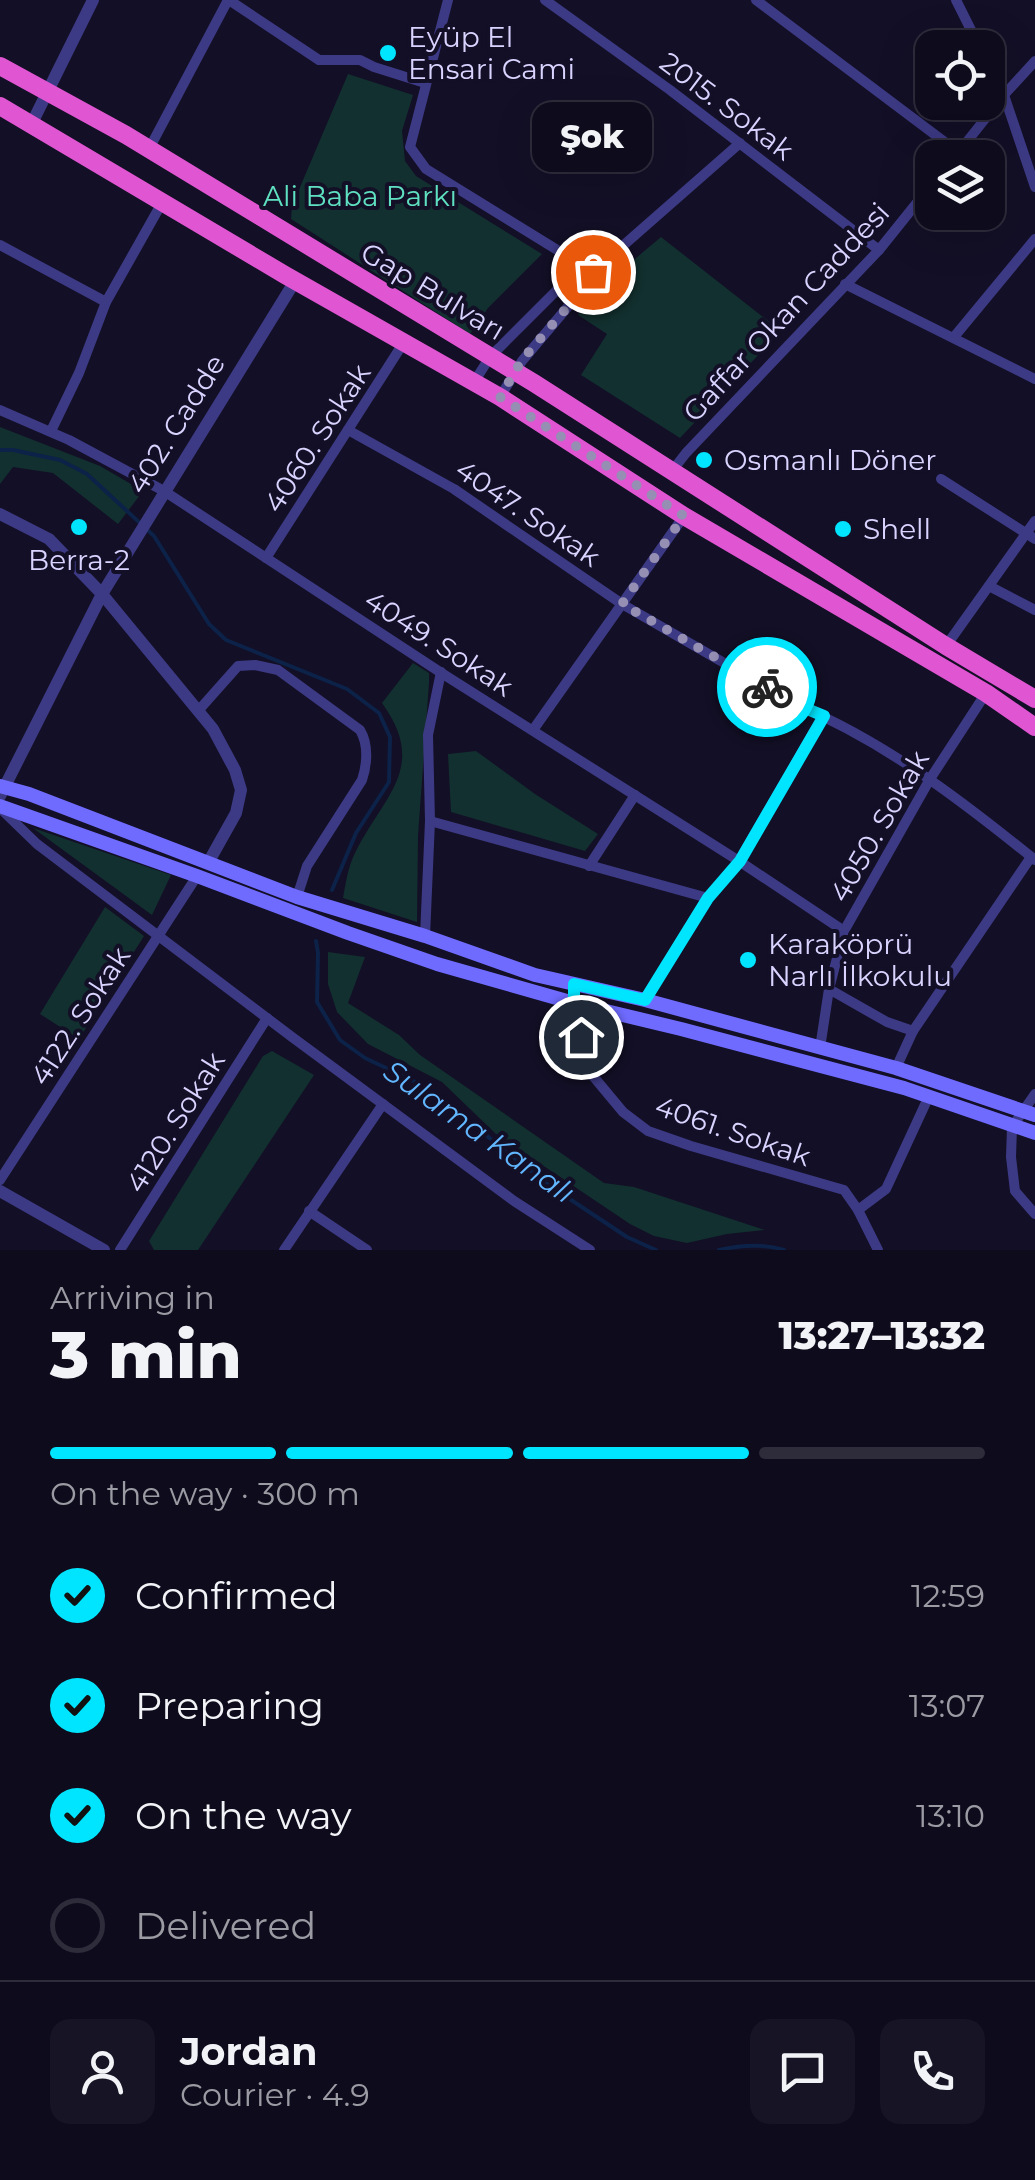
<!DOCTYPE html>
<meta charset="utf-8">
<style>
:root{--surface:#0e0b1c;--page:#171425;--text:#f1f3f6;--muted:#9b9ba3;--line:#2e2b3b;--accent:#00e5ff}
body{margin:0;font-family:Montserrat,sans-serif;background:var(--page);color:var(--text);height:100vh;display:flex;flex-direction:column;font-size:38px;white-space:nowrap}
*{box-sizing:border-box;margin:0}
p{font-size:32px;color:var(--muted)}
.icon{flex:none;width:55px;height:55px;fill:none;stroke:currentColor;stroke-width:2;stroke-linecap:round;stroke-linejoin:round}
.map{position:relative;height:1250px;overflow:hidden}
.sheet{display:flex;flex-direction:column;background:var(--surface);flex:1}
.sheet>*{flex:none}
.buttons{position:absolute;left:915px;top:30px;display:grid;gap:20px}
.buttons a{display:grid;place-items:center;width:90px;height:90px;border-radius:20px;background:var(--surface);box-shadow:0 10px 40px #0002,0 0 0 2px var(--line);font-size:50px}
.pin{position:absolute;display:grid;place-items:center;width:85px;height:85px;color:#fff;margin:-42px;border:5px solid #fff;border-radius:50%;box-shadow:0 2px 10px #0007}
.courier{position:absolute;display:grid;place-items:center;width:100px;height:100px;margin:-50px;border:8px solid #00e5ff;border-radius:50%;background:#fff;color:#222;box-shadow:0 2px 12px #0007}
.bubble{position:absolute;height:70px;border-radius:20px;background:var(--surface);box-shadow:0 10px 40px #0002,0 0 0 2px var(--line);font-size:32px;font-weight:800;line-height:70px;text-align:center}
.headline em{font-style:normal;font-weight:800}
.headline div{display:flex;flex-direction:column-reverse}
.headline{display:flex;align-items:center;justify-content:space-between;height:170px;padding:0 50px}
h1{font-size:65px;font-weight:800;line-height:75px}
.bar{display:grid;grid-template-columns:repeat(4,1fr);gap:15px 10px;align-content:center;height:120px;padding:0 50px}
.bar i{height:12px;border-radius:8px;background:var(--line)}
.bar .active{background:var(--accent)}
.bar p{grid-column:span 4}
.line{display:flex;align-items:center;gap:25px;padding:0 50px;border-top:2px solid var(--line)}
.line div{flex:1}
.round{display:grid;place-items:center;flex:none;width:105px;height:105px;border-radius:20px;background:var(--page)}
ol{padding:0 50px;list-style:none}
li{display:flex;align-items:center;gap:30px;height:110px}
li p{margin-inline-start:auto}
li .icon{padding:10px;border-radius:50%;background:var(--accent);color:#111;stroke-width:4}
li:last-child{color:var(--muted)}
li i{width:55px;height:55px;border:5px solid var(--line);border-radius:50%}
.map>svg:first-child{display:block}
</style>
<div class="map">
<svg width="1035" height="1250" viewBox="0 0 1035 1250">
<rect width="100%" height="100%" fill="#130f26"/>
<g fill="#12302f">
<path d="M348,74L413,95L402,131L405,161L416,176L542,254L488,308L470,334L291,219L292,206Z"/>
<path d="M661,237L781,331L680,438L581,375L607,334L578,315L599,289Z"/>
<path d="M0,427L100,466L143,491L118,524L53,473L13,467L0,484Z"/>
<path d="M413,663L429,673V683L418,836L417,922L343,898C346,882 348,867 355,853C383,796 429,768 382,703Z"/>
<path d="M476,751L535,794L598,834L585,851L451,812L448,754Z"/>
<path d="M33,828L171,875L152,915Z"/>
<path d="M105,907L144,936L79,1039L40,1014Z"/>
<path d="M328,952L365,957L348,1003L399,1035L420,1055L604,1183L634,1187L765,1230L727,1234L687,1243L654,1236L630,1224L496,1134L442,1082L368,1044L337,1012L328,984Z"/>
<path d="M272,1051L314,1075L198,1250H154L149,1241L263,1056Z"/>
</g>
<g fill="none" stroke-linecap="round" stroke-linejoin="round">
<g stroke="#0c2248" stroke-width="4">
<path d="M0,450H13L60,460L87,474L154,536L209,624L226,640L347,689L379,713L390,737L389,782L356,833L332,890"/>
<path d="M316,941L318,953L317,1002L340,1040L365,1058L426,1087L547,1184L627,1237L656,1250"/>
<path d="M719,1250C741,1245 762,1243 784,1250"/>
</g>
<g stroke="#3d3a85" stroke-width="10">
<path d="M229,0L319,60H360L374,67L425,83"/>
<path d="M448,0L410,147L426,169L593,272"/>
<path d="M545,0L670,90L879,250"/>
<path d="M756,0L958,152"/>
<path d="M956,0L980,48"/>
<path d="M988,63L1004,95L1035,187"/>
<path d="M149,149L228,0"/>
<path d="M954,158L1004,95L1035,61"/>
<path d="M0,245L106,302"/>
<path d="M845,284L1035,379"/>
<path d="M954,337L1035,239"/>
<path d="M474,382L490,357L565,282L579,281"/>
<path d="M500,397L522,361L582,290L579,281L593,272L740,143"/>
<path d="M0,410L69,440L164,491L443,674L739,861L844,931"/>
<path d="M348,430L454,489L622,604L795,704C884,741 961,800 1035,860"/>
<path d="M51,431L79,373L106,302L163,201"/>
<path d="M672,471L686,453L879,250L932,184"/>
<path d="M941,479L1035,539"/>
<path d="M266,558L404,342"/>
<path d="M989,586L1035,610"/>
<path d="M946,646L1035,521"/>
<path d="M198,711L238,666L255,665L278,670L360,730C369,745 367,765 362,780L307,866L297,897"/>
<path d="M533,730L684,516"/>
<path d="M1,809L37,844L292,1037L514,1201L590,1250"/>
<path d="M430,821L708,898"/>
<path d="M589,866L635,795"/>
<path d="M425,936L430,821L428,735L441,672"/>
<path d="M574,984V1004L588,1070L623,1112L648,1131L691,1146L844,1190L858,1210L878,1250"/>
<path d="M829,989L887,1022L913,1031"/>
<path d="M645,1000L708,898L739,861L823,716"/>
<path d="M820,1048L829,989L844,931L930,779L986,693"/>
<path d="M896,1068L913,1031L1031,857"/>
<path d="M1035,1094L1012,1127L1011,1157L1015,1191L1035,1214"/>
<path d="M0,1180L197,876"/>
<path d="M858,1210L886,1189L929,1096"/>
<path d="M309,1211L367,1250"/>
<path d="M120,1250L267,1018"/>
<path d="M284,1250L383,1104"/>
</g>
<g stroke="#3d3a85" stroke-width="12">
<path d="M31,125L93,0"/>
<path d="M0,514L49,539L102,594L213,729L235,770L241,790L236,813L208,863"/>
<path d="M0,796L102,594L295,281"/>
<path d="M0,1191L104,1250"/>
</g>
<g stroke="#6f6bff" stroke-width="14">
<path d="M0,786L29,794L297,897L425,936L535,975L645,1000L896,1068L1035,1115"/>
<path d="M0,806L197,876L348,933L437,964L581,1005L681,1029L904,1088L1035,1133"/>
</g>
<g stroke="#e055d1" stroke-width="18">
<path d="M0,66L126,135L534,383L946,646L1035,699"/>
<path d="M0,106L285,275L500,397L684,516L986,693L1035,727"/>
</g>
</g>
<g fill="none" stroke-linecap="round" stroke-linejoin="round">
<path stroke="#948fb3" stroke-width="10" stroke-dasharray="0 18" d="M593,272L579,281L582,290L522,360L500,397L684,516L622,604L767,687"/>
<path stroke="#00e5ff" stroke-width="12" d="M581,1037L574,1004V984L645,1000L708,898L740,861L824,716L795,704L767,687"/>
</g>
<g fill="#00e5ff" stroke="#130f26" stroke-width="4">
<circle cx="388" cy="53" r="10"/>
<circle cx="704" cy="460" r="10"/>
<circle cx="79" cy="527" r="10"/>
<circle cx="843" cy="529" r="10"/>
<circle cx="748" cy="960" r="10"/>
</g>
<g text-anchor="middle" stroke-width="8" stroke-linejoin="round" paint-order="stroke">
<g font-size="28" fill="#d9d4ff" stroke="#130f26" text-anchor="start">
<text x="408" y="47">Eyüp El<tspan x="408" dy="32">Ensari Cami</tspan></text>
<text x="724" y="470">Osmanlı Döner</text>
<text x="863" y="539">Shell</text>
<text x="79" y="570" text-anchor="middle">Berra-2</text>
<text x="768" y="954">Karaköprü<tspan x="768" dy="32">Narlı İlkokulu</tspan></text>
</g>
<g font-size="28" fill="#d9d4ff" stroke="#130f26">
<text transform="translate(727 106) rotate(37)" y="10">2015. Sokak</text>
<text transform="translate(433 291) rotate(31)" y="10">Gap Bulvarı</text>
<text transform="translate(786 312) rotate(-47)" y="10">Gaffar Okan Caddesi</text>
<text transform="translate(176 424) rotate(-58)" y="10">402. Cadde</text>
<text transform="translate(317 438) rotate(-57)" y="10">4060. Sokak</text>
<text transform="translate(528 513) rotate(34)" y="10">4047. Sokak</text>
<text transform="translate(439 643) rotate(33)" y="10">4049. Sokak</text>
<text transform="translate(879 826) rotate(-60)" y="10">4050. Sokak</text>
<text transform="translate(80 1016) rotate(-57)" y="10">4122. Sokak</text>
<text transform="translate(175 1122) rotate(-58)" y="10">4120. Sokak</text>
<text transform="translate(733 1131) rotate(19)" y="10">4061. Sokak</text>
</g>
<g font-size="28" fill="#5fe0c0" stroke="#130f26">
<text x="360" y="206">Ali Baba Parkı</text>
</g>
<g font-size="30" font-style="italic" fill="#62b6ff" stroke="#130f26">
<text transform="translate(479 1132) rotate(35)" y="10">Sulama Kanalı</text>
</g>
</g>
</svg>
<div class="buttons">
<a><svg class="icon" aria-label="locate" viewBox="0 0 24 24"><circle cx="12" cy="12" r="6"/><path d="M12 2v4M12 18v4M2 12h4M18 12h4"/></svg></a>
<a><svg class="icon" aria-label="layers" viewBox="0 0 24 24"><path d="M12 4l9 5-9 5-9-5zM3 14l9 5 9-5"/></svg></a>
</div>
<div class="pin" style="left:593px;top:272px;background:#ea580c"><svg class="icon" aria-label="bag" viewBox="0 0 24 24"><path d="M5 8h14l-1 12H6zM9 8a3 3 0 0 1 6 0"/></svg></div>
<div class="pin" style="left:581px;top:1037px;background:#1f2937"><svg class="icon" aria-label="home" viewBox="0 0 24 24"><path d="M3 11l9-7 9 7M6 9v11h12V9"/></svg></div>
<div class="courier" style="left:767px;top:687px"><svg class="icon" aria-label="bike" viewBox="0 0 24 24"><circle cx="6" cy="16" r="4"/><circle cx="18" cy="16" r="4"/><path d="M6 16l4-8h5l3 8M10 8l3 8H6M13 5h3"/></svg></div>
<div class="bubble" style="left:532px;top:102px;width:120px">Şok</div>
</div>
<section class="sheet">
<div class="headline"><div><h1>3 min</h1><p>Arriving in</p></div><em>13:27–13:32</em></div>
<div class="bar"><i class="active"></i><i class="active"></i><i class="active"></i><i></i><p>On the way · 300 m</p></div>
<ol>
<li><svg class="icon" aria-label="check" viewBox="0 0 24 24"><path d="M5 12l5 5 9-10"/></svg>Confirmed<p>12:59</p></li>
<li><svg class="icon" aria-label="check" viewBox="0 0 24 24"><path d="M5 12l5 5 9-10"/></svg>Preparing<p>13:07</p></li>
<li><svg class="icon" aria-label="check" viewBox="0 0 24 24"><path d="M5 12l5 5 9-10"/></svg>On the way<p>13:10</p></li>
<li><i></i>Delivered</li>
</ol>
<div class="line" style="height:180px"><a class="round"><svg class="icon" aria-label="person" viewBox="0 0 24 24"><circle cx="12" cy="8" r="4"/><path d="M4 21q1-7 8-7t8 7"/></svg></a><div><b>Jordan</b><p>Courier · 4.9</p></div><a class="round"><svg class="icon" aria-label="chat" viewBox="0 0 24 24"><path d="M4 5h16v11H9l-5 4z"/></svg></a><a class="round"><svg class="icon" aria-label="phone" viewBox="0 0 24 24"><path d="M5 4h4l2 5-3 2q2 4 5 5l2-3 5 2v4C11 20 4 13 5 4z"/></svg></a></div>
</section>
